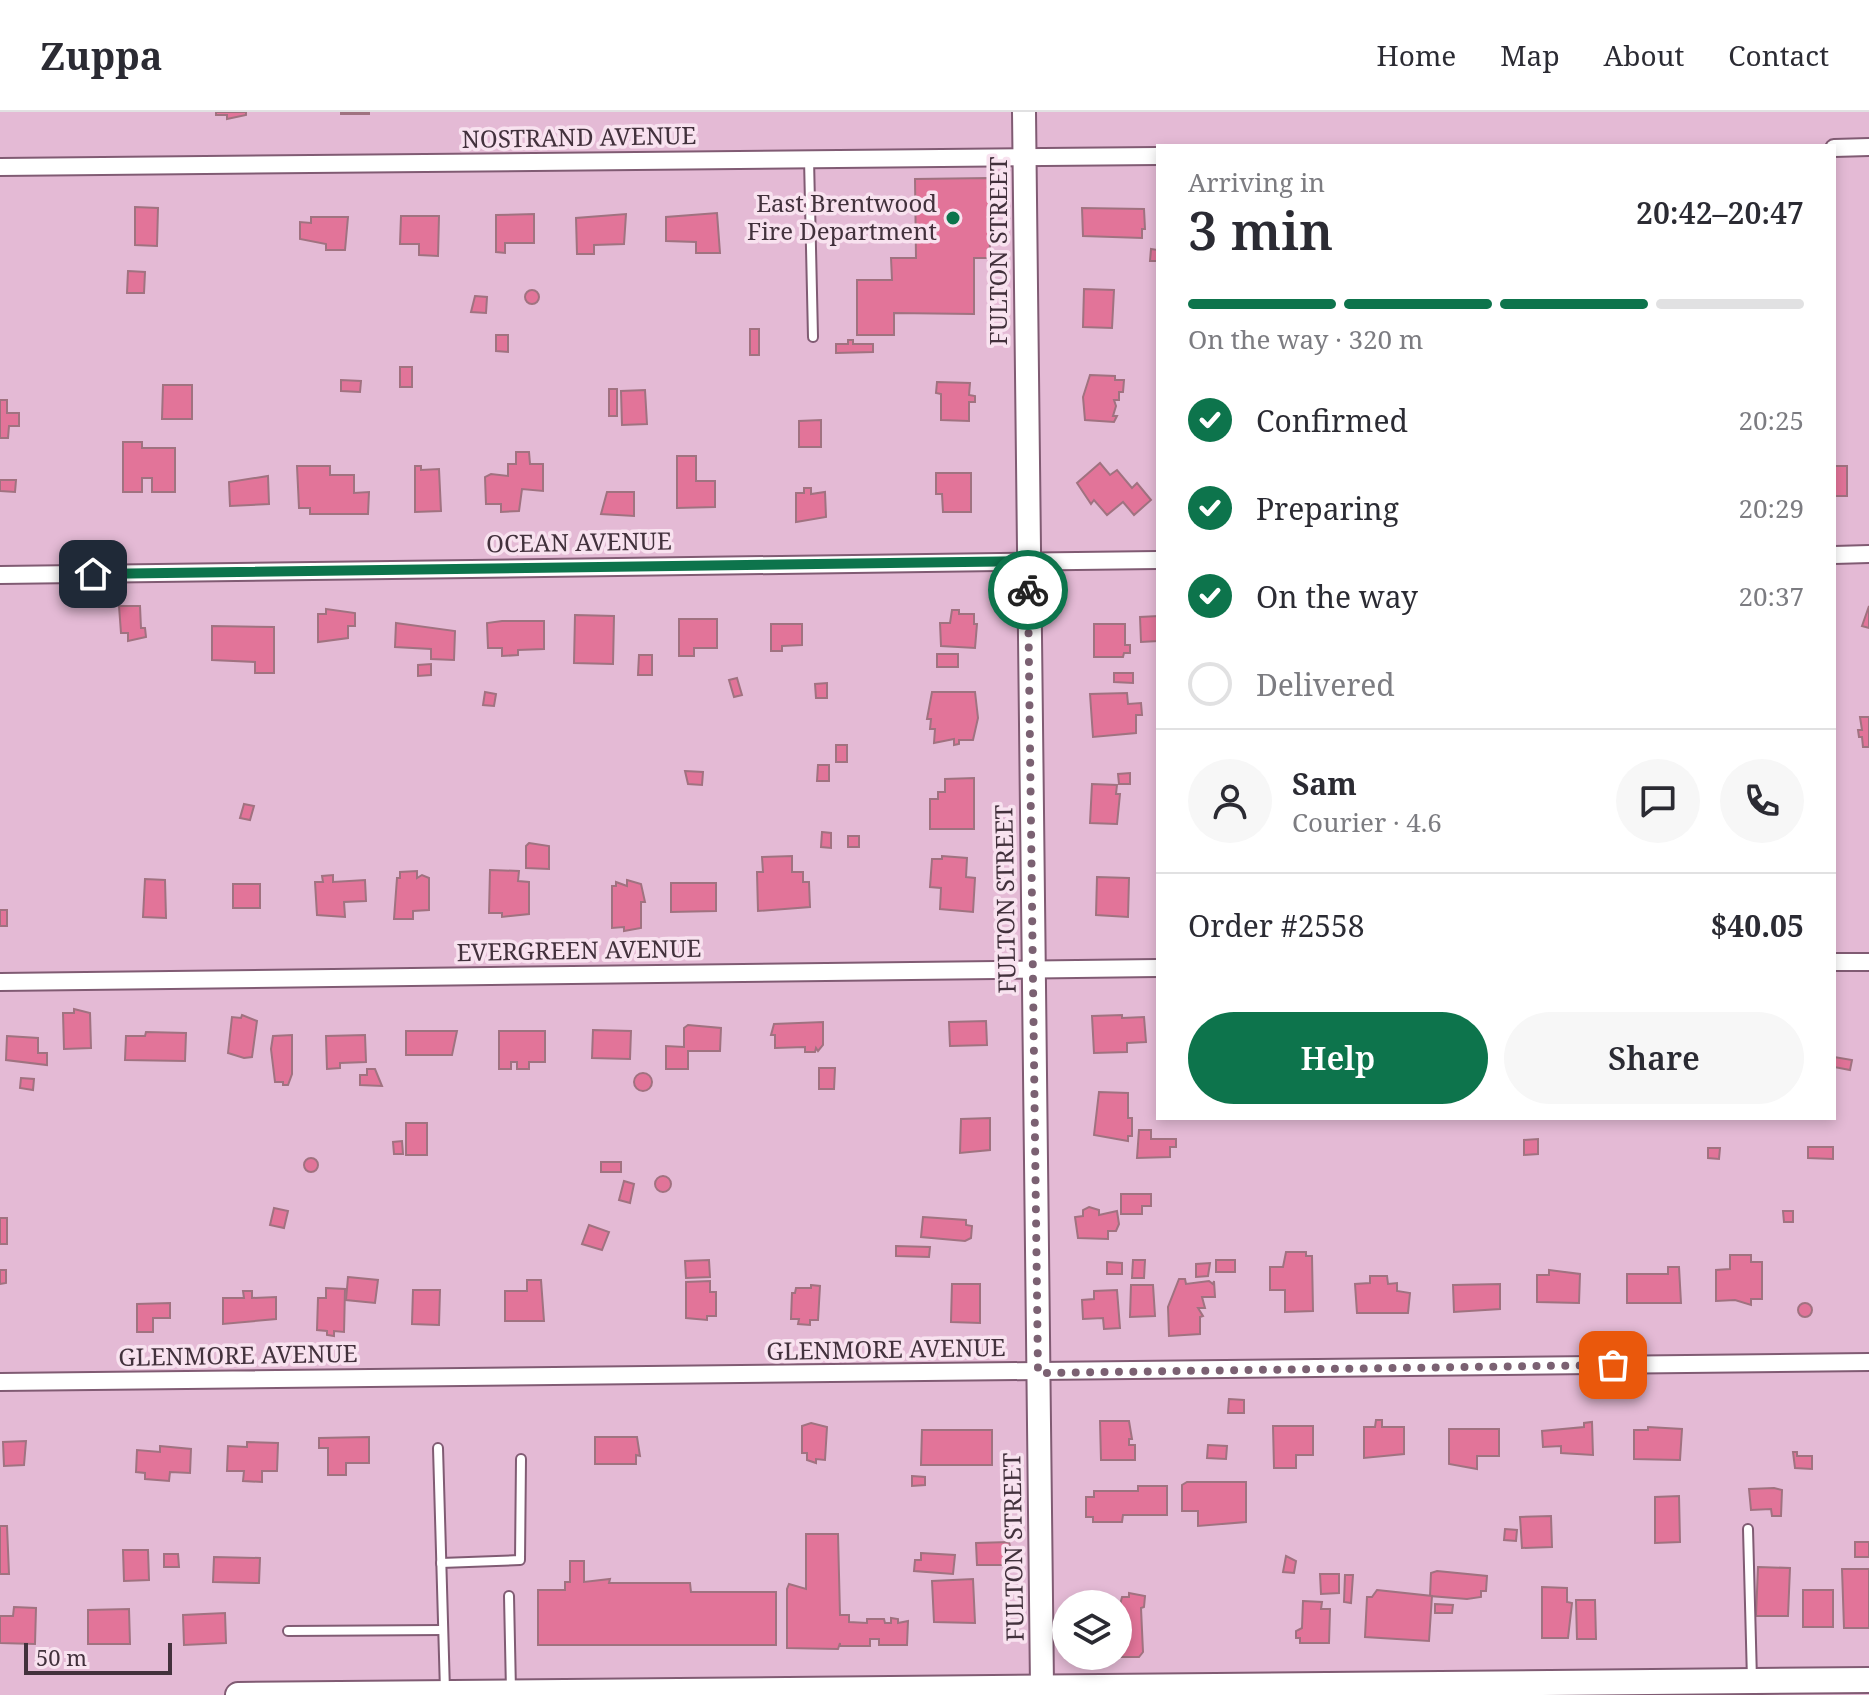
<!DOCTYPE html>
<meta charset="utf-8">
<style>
:root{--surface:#fff;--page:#f7f7f7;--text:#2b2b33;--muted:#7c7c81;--line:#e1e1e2;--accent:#0d744c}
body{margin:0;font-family:"Noto Serif",serif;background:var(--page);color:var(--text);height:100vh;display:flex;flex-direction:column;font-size:30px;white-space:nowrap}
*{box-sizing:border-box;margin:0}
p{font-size:26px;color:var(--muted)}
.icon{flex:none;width:44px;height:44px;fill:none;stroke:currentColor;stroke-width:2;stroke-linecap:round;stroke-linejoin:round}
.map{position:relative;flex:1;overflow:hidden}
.side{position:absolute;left:1156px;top:32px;width:680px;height:976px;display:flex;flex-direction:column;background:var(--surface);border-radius:0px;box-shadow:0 4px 12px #0003}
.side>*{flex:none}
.tools{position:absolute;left:1052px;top:1478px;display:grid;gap:16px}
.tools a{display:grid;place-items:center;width:80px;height:80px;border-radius:50%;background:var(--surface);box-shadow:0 4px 12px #0003;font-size:40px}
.scale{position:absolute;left:24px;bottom:20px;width:148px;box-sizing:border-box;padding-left:8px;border:4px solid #42313c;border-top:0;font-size:22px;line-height:28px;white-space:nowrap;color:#42313c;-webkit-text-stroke:6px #f8e2ef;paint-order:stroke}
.pin{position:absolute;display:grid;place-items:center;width:68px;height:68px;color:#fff;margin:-34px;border-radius:16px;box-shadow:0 4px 12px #0006}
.courier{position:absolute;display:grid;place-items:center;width:80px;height:80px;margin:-40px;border:6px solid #0d744c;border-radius:50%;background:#fff;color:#222;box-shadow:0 2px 10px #0007}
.headline em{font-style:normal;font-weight:600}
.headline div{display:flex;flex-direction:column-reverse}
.headline{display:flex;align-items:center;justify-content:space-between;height:136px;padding:0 32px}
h1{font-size:52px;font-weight:600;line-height:60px}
.bar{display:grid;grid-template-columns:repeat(4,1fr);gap:12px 8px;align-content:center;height:96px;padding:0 32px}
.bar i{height:10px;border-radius:6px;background:var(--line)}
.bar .on{background:var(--accent)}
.bar p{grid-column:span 4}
.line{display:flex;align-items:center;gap:20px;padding:0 32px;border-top:2px solid var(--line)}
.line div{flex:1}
.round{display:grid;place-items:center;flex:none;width:84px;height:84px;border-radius:42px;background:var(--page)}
ol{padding:0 32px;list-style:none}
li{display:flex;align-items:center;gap:24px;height:88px}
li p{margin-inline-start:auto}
li .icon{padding:8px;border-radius:50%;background:var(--accent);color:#fff;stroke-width:4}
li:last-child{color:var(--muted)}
li i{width:44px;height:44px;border:4px solid var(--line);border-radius:50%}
.action{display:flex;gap:16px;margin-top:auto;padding:16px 32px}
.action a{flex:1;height:92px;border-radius:48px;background:var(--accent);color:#fff;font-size:32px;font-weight:600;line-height:92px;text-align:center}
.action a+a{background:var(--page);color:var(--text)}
header{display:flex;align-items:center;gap:48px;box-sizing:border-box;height:112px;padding:0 40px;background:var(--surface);border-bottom:2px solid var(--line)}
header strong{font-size:38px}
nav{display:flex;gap:44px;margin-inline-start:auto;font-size:28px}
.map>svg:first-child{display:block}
</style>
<header>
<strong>Zuppa</strong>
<nav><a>Home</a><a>Map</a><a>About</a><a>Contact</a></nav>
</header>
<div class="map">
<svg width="1869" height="1583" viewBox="0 0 1869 1583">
<rect width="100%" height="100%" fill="#e4bad5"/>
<g fill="#e27499" stroke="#a07280" stroke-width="2">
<path d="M216,0H246V3L227,7V3H216Z"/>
<rect x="341" y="0" width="28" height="2"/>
<path d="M989,66L990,146H974V202L894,201V223H857V168H892L891,146H916L915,67Z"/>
<path d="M135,95L158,96L157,134L135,133Z"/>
<path d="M1082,96L1144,97L1145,117H1142V126L1083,124Z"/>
<path d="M717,101L720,141H696V130L666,129V105Z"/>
<path d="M534,102V131H505V141L496,140V103Z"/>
<path d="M626,102L624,132L594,133V142H577L576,106Z"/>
<path d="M401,104H439L438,144L419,143V132H400Z"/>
<path d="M311,105H348L345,138H326V132L300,127V110L311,111Z"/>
<path d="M1151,137L1158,138V149H1150Z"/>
<path d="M128,159L145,160L144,181H127Z"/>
<path d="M1084,177L1114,178L1112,216L1083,215Z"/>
<circle cx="532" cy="185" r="7"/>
<path d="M475,184L487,185L486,201L471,200Z"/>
<rect x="750" y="217" width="9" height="26"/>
<path d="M496,223H508V240L496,239Z"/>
<path d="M848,228H853V232H873V240L836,241V232H848Z"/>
<rect x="400" y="255" width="12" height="20"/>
<path d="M1090,263L1115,264V268H1124L1123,280H1119V288H1114L1116,294L1113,304H1117L1114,310L1085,308L1083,285Z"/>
<path d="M341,268L361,269L360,280L341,279Z"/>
<path d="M937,270L970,271L969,283L975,284V290H969V309L941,308V282L936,281Z"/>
<path d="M163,273H192V307H162Z"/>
<rect x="609" y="277" width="8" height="27"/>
<path d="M645,278L647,312L622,313L621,279Z"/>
<path d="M0,288H7V301H19V314H9L8,326H0Z"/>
<path d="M821,308V335H799V309Z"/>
<path d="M123,330H142V336H175V380H152V366H142V380H123Z"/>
<path d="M516,340H529L530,352H543V379L522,377L519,399L501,400V392H486L485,365L491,362L508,364V352H516Z"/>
<path d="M677,344H696V369H715V395L677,396Z"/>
<path d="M1100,351L1110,363L1117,358L1132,376L1137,371L1151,388L1134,403L1123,390L1107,403L1094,388L1091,392L1077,371Z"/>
<path d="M297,354H330V363H354V381L369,380L368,402H310V396H299Z"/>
<path d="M415,354H421V358L439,357L441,399L415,400Z"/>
<rect x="1834" y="354" width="13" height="30"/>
<path d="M936,361H971V400H943L942,382H936Z"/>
<path d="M268,364L269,392L230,394L229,370Z"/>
<path d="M0,368H16L15,380L0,379Z"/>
<path d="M804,376H811V382L825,380L826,405L796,410V381H804Z"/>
<path d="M607,380H634V404L601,402Z"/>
<path d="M119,494H140L141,516H145L146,525L128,529V521H121Z"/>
<path d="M1869,494V516L1862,514Z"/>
<path d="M326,497L355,501V514H348V526L318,530V502H326Z"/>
<path d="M952,498H959V502H974V512H977L975,536L941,534L940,511H950Z"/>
<path d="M575,503L614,504L613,552L574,551Z"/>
<path d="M1158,504V529L1141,530L1140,505Z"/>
<path d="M679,507H717V536H694V544H679Z"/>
<path d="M502,509H544V537L518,538V543L502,544V536H488L487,511Z"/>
<path d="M396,511L455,519L454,548L431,547V537L395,535Z"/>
<path d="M771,512H802V533L782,534V539H771Z"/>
<path d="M1094,512H1125V533H1130V541H1124L1123,545H1094Z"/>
<path d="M212,514L274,515V561H255V550L212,548Z"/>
<rect x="937" y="542" width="21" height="13"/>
<path d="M639,543H652V563H638Z"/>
<path d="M431,552V563L418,564V553Z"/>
<path d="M1114,561H1133V571L1114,570Z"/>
<path d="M737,566L742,583L734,585L729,568Z"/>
<path d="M827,571V586H816L815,572Z"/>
<path d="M485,580L496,582L494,594L483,593Z"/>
<path d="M932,580H975L978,606L973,628H959V632L954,633V627L934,631L935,617H930L931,607H927Z"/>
<path d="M1127,581L1128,592L1141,591L1142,603H1136V621L1093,625L1090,582Z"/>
<path d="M1860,605H1869V635H1863L1862,625H1859L1858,618H1862Z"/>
<rect x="836" y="633" width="11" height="17"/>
<path d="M818,653H829V669H817Z"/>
<path d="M685,659L703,660L702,673L688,672Z"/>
<path d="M1130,661V672H1119L1118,662Z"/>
<path d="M974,666V717H930V687H938V680H945V667Z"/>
<path d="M1092,672L1117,673L1116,682H1120L1117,712L1090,711Z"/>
<path d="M244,692L254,694L250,708L240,706Z"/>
<path d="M822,720L831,721V736L821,735Z"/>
<rect x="848" y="724" width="11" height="11"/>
<path d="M529,731L549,734V757L526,756V734Z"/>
<path d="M792,744V760H803V770H809L810,795L758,799L757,760H763L762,745Z"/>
<path d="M942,744L967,746L966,765L975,766L973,800L940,797L941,776L930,775L932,747H942Z"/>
<path d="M490,758L519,759L518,769L529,770V802L502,805V801H489Z"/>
<path d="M417,759V766L422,763L429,766V798L413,799V807H394L397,766H400V760Z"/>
<path d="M333,763V770L365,768L366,789L344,790L345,805L317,803L315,770H323L322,764Z"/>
<path d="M1097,765L1129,766L1128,805L1096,803Z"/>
<path d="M145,767L165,768L166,806L143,805Z"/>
<path d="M627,768L641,772L645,790H641V816L624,819V815L612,816V774H616V770L627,774Z"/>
<path d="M671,771H716V799L671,800Z"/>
<rect x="233" y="772" width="27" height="24"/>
<rect x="0" y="798" width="7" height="16"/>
<path d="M74,897L90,901L91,936L64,937L63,901H74Z"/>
<path d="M242,903L257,909L252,945L244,946L228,941L232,905L241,906Z"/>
<path d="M1122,903V906L1144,905L1146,930L1127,931V940L1094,941L1092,904Z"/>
<path d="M986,909L987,933L950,934L949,910Z"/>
<path d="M823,910V933L818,939L816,936L815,940H805V935L775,936V923H771L774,912Z"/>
<path d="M688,913L721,916L720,939H688V957H666V934L684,935V916Z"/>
<path d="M593,918L631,919L630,947L592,946Z"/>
<path d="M406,919H457L452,943H406Z"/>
<path d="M499,919H545V950H529V957H517V950H511V957H499Z"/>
<path d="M146,920L186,921L185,949L125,948L126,924H145Z"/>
<path d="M292,923V962L288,973H283V970H275L271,937L273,924Z"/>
<path d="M365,923L366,950L340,951V956L327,957L326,924Z"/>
<path d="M7,924L38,926V941H47V953L6,948Z"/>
<path d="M1834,945L1852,948L1850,958L1834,955Z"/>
<path d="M819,956H835L834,977H819Z"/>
<path d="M367,957H375L382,974L360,973V963H367Z"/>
<circle cx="643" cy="970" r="9"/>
<path d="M21,966L34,967L33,978L20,976Z"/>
<path d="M1099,980L1128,981V1006H1132V1024H1128V1029L1094,1023Z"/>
<path d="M990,1006V1038L960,1041L961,1007Z"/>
<rect x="406" y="1011" width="21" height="32"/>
<path d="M1139,1018H1151V1027H1176V1035H1170V1045L1137,1046Z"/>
<path d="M1538,1027V1042L1524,1043V1028Z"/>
<path d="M402,1029L403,1042H394L393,1030Z"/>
<path d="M1808,1035H1833V1047L1808,1046Z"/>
<path d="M1708,1036H1720L1719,1047L1708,1046Z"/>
<circle cx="311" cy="1053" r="7"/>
<rect x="601" y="1050" width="20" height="10"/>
<circle cx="663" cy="1072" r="8"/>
<path d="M624,1069L634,1072L630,1091L619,1088Z"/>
<path d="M1121,1082H1151V1094H1142V1102H1121Z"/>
<path d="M1089,1095L1099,1098V1103L1117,1099L1119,1112L1116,1119H1108V1127L1078,1126L1075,1105L1083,1104V1098Z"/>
<path d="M274,1096L288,1099L284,1116L270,1113Z"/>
<path d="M1783,1099H1793V1110H1784Z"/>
<path d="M923,1105L966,1108V1113L972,1114L971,1126L965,1129L921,1125Z"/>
<rect x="0" y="1106" width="7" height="26"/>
<path d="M589,1113L609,1120L602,1138L582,1132Z"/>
<path d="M896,1134L930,1135L929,1145L896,1144Z"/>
<path d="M1286,1140H1306V1144H1312L1313,1199L1285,1200V1178H1270V1155H1283Z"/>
<path d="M1730,1143H1751V1150H1762V1187H1751V1193L1735,1188L1716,1189V1158L1730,1157Z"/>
<path d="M709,1148L710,1165L686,1166L685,1149Z"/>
<path d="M1133,1148H1145L1144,1166H1132Z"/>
<rect x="1216" y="1148" width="19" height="12"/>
<path d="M1107,1150L1122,1151V1162H1107Z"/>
<path d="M1210,1151L1208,1164L1196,1165V1152Z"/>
<path d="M1668,1155H1679L1681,1191H1627V1162H1668Z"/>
<path d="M0,1158H6V1171L0,1172Z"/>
<path d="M1549,1158L1580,1162L1579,1191L1537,1190V1163H1549Z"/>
<path d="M1370,1164H1387L1388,1172L1397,1171V1179L1410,1181L1408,1201H1357L1355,1172L1370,1171Z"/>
<path d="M348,1165L378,1168L375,1191L346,1188Z"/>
<path d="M1179,1167H1185L1186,1172L1209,1169L1213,1172L1214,1169L1215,1185H1202L1205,1196H1198L1203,1204L1200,1205V1222L1169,1224L1168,1195Z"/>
<path d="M527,1168H541L544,1209H505V1179H527Z"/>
<path d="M710,1169V1180H716V1204H707V1208L686,1206V1170Z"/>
<path d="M952,1172H980V1211L951,1210Z"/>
<path d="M1500,1172V1197L1454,1200L1453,1173Z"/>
<path d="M811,1173L820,1174L818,1208H810V1213L798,1212L799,1207H791L792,1181H795L796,1176H811Z"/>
<path d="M1131,1173H1153L1155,1204L1130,1205Z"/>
<path d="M326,1176L345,1177L344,1220L334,1219V1224L327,1223V1219L317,1218L318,1186H326Z"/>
<path d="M413,1178H440L439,1213L412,1212Z"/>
<path d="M1117,1178L1120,1216L1104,1217L1103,1206L1083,1207L1082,1188L1094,1187V1179Z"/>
<path d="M243,1179H252V1186L276,1185V1207L223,1212V1186H244Z"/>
<circle cx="1805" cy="1198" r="7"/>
<path d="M170,1191V1206H153V1220H137V1192Z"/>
<path d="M1229,1287L1244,1288V1301H1228Z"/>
<path d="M1376,1308H1382V1315H1404V1342L1364,1346V1315H1375Z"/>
<path d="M1100,1309H1129L1132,1327H1129V1333H1135V1348H1101Z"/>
<path d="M1592,1310L1593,1343L1561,1341V1334L1543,1335L1542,1319L1584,1315V1311Z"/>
<path d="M811,1311L827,1315L825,1348L816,1347V1351L807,1348V1341H802V1314Z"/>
<path d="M1273,1314H1313V1343H1296V1356H1274Z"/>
<path d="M1648,1315L1682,1317L1680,1348L1634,1347V1318H1648Z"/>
<path d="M1449,1317H1499V1344H1477V1357L1449,1352Z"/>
<path d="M922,1318H992V1353H921Z"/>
<path d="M369,1325V1351H346V1363H328V1336H319V1326Z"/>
<path d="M595,1325H637L640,1344L636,1343V1352H595Z"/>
<path d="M26,1329L24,1353L4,1354L3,1330Z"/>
<path d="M247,1330L278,1331L277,1359H262V1370L243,1369L244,1359H227L228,1334L247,1335Z"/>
<path d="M1208,1333L1227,1334L1226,1347L1207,1346Z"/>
<path d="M160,1334L191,1337L190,1361L170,1360L169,1369L145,1367V1361L136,1360L137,1338L160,1340Z"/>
<path d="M1793,1340H1797V1344H1812V1357L1795,1356Z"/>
<path d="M912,1364L925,1365V1373L912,1374Z"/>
<path d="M1187,1370H1246V1410L1198,1414V1399H1182V1373Z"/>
<path d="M1138,1374H1167V1403H1123L1122,1410H1093V1405H1086V1385H1094V1379H1138Z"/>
<path d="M1774,1376L1782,1378L1781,1404H1772L1771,1397L1751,1398L1749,1377Z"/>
<path d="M1679,1384L1680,1430L1655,1431V1385Z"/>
<path d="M1551,1404L1552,1435L1522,1436L1520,1405Z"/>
<path d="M0,1414H7L9,1462H0Z"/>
<path d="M1505,1417L1517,1418L1516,1429L1504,1428Z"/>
<path d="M806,1422H838L840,1503H849V1510L867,1511V1507H884L885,1511H891V1506L898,1507V1511L908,1509L907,1533H879V1527H870V1534H840V1531L838,1537L787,1536V1477L789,1472L806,1477Z"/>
<path d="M1009,1430L1012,1443H1009L1008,1453H977L976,1431Z"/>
<rect x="1855" y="1430" width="14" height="15"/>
<path d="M123,1438H148L149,1468L124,1469Z"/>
<path d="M921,1441L955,1443L953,1462L914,1459L915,1448H921Z"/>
<path d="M164,1442H178L179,1455H164Z"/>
<path d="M1286,1444L1296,1449L1294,1461L1283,1460Z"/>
<path d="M214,1445L260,1446L259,1471L213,1470Z"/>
<path d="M570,1449H584V1470L610,1467L609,1471H690L691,1480H776V1533H538V1478H565V1470H570Z"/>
<path d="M1758,1455L1790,1456L1788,1504H1756Z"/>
<path d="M1842,1457H1869V1516H1844Z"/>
<path d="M1437,1459L1487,1464L1486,1479H1481V1485L1467,1487L1430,1484L1431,1461Z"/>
<path d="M1320,1462H1339V1481L1321,1482Z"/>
<path d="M1345,1463H1353L1351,1491L1344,1490Z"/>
<path d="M973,1467L975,1511L934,1510L932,1469Z"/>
<path d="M1542,1475L1567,1476V1490L1572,1491L1568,1526H1542Z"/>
<path d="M1377,1478L1432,1484L1429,1529L1365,1525L1367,1485H1372Z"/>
<rect x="1803" y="1478" width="30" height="37"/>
<path d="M1129,1481L1145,1484L1144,1495L1141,1496L1143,1540L1139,1545H1119L1118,1501L1122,1485H1129Z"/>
<path d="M1576,1488H1595L1596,1527H1577Z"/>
<path d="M1303,1489L1322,1490L1321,1497H1330L1329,1531H1300V1526H1296V1519L1302,1516Z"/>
<path d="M1435,1492L1453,1493L1452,1501H1435Z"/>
<path d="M14,1495L36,1496L35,1532L0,1531V1504H13Z"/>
<path d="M129,1497L130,1532H88V1498Z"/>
<path d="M225,1501L226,1531L184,1533L183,1503Z"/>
</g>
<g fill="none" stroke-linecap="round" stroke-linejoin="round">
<g stroke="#805b73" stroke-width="12">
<g id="service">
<path d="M809,47L813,225"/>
<path d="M438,1336L445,1579"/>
<path d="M1748,1417L1752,1568"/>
<path d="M441,1451L520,1448L521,1347"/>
<path d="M509,1484L511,1579"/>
<path d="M288,1519L443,1518"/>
</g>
</g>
<g stroke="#805b73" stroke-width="20">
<g id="minor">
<path d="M1834,36L1869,35"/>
<path d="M0,55L1158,44"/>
<path d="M1834,443L1869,442"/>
<path d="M0,463L1158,448"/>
<path d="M1834,850H1869"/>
<path d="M0,870L1158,856"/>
<path d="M0,1270L1869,1250"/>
</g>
</g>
<g stroke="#805b73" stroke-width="26">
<path id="tertiary" d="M1024,0L1042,1574"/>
</g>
<g stroke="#805b73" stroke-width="28">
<path id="secondary" d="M238,1583L1869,1568"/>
</g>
<use href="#service" stroke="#fff" stroke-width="8"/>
<use href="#minor" stroke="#fff" stroke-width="16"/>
<use href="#tertiary" stroke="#fff" stroke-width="22"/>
<use href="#secondary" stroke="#fff" stroke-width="24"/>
</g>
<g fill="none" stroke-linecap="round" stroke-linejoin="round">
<path stroke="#7b6172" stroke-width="8" stroke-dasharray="0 14.4" d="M1028,478L1038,1261L1613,1253"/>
<path stroke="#0d744c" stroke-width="10" d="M93,462L1028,449V478"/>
</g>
<circle fill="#0d744c" stroke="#f8e2ef" stroke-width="3" cx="953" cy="106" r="8"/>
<g text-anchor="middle" stroke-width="7" stroke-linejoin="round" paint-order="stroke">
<g font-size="24" fill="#42313c" stroke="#f8e2ef">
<text transform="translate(579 26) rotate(-1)" y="8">NOSTRAND AVENUE</text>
<text transform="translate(999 139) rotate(-90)" y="8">FULTON STREET</text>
<text transform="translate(579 431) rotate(-1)" y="8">OCEAN AVENUE</text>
<text transform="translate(1006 787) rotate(-91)" y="8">FULTON STREET</text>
<text transform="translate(579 839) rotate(-1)" y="8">EVERGREEN AVENUE</text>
<text transform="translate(886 1238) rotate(-1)" y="8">GLENMORE AVENUE</text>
<text transform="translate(238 1244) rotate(-1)" y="8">GLENMORE AVENUE</text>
<text transform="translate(1014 1435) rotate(-91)" y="8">FULTON STREET</text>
</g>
<g font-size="24" fill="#42313c" stroke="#f8e2ef" text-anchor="end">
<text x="937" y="100">East Brentwood<tspan x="937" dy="28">Fire Department</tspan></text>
</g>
</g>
</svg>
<div class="tools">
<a><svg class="icon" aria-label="layers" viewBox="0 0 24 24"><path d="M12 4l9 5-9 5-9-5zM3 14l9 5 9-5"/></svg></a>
</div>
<div class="scale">50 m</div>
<div class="pin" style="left:1613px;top:1253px;background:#ea580c"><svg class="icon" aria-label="bag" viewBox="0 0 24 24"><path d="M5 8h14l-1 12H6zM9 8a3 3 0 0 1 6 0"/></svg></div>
<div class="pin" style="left:93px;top:462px;background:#1f2937"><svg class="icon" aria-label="home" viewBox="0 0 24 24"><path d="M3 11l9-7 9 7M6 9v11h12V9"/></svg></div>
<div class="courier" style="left:1028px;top:478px"><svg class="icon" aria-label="bike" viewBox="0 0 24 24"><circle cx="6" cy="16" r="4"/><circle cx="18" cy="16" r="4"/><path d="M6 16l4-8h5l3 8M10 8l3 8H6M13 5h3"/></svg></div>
<section class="side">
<div class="headline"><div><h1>3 min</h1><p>Arriving in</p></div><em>20:42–20:47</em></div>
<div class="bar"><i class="on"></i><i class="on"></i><i class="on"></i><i></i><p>On the way · 320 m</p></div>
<ol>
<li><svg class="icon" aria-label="check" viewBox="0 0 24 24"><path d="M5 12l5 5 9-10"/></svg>Confirmed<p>20:25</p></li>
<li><svg class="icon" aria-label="check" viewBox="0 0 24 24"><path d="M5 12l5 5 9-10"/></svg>Preparing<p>20:29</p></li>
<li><svg class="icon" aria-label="check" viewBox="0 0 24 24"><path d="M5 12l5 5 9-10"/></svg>On the way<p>20:37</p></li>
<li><i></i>Delivered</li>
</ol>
<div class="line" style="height:144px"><a class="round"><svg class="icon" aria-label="person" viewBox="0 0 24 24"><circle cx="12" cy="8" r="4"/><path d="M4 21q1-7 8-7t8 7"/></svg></a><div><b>Sam</b><p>Courier · 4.6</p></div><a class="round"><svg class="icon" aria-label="chat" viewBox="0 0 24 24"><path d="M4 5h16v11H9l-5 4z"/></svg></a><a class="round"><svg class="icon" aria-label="phone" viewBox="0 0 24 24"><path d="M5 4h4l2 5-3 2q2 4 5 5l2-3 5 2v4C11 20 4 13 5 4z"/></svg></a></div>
<div class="line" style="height:104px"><div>Order #2558</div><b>$40.05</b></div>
<div class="action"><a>Help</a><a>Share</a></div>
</section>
</div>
